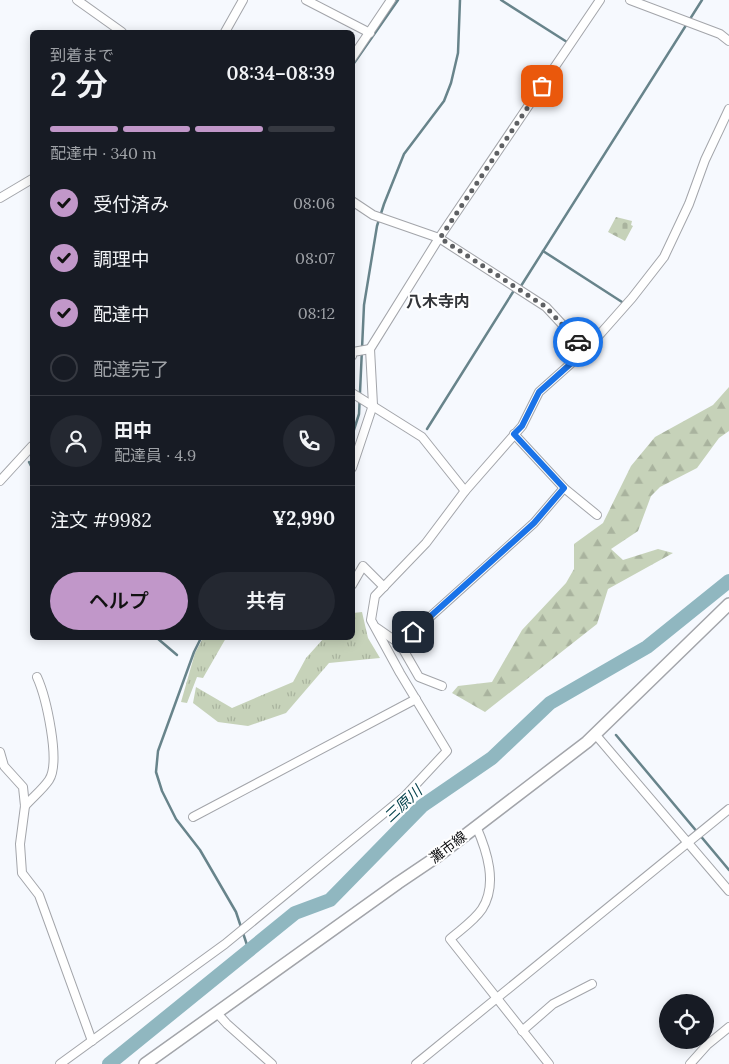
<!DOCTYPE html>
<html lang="ja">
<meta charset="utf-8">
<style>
:root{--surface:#171b24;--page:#242831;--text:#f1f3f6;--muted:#9ea1a6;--line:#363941;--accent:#c197c9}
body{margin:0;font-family:Lora,"Noto Sans JP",serif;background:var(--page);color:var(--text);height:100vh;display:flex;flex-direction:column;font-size:19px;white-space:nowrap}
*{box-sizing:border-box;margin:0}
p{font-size:16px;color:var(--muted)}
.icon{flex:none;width:28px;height:28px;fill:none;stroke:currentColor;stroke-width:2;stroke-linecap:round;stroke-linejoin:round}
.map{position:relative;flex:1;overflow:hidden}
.panel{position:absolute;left:30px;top:30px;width:325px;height:610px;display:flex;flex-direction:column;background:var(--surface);border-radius:8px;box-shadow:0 2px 12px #0003}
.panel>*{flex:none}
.fabs{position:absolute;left:659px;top:994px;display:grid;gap:10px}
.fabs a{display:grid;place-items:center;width:55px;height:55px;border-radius:50%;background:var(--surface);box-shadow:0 2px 12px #0003;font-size:25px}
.pin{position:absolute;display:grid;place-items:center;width:42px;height:42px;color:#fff;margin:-21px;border-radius:10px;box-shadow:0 2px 8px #0006}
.courier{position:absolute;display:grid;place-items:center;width:50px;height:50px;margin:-25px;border:4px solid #1a73e8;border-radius:50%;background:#fff;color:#222;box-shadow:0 1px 6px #0007}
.summary em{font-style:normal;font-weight:600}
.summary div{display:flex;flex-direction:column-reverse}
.summary{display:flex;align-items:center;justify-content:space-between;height:85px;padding:0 20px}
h1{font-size:32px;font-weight:600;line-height:38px}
.bar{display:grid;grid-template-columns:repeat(4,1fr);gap:8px 5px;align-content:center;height:60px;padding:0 20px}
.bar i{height:6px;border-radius:4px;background:var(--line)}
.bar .current{background:var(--accent)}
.bar p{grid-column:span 4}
.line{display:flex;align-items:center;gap:12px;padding:0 20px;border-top:1px solid var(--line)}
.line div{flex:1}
.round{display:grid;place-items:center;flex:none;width:52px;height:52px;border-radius:26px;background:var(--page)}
ol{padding:0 20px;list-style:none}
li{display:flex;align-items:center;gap:15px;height:55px}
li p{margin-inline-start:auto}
li .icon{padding:5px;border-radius:50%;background:var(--accent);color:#111;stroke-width:4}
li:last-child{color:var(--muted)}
li i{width:28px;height:28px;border:2px solid var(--line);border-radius:50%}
.action{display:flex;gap:10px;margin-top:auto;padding:10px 20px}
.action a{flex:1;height:58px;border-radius:30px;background:var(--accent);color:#111;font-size:20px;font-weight:600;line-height:58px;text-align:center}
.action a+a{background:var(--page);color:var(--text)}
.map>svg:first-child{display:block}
</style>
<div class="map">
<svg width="729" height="1064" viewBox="0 0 729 1064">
<defs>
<pattern id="grass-tufts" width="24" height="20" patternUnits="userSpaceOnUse" patternTransform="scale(1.25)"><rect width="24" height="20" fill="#c6d2b9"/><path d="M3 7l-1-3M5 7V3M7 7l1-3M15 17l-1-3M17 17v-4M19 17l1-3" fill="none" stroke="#a9b39e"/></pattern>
<pattern id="forest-firs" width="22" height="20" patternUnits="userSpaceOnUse" patternTransform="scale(1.25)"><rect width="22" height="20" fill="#c6d2b9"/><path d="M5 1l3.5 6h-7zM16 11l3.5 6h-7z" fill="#a9b39e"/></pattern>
<pattern id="cemetery-stones" width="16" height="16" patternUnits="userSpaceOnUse" patternTransform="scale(1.25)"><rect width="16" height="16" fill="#c6d2b9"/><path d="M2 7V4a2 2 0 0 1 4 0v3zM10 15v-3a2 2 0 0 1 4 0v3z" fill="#a9b39e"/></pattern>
</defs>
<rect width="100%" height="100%" fill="#f6f9fe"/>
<g fill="url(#grass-tufts)">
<path d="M362,612L368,638L380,658L329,663L286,713L248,726L218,722L193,703L196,687L232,708L293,682L306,658L324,638H352L353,613Z"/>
<path d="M203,638H226L203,678L197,677L187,703L181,702L195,653Z"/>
</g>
<path fill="url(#forest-firs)" d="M729,387V431L719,438L697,468L660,487L651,496L638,531L611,549L623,560L658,549L673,553L608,589L597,624L485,712L452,693L458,686L492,682L522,630L566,583L574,569V544L603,523L631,466L655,437L713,405Z"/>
<path fill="url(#cemetery-stones)" d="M616,217L632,221L631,225L633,226L625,241L608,232Z"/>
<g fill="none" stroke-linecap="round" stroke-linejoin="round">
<g stroke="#68848b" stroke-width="2.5">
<path d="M501,0L567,42"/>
<path d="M352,66L398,0"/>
<path d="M543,251L622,302"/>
<path d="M521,286L702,0"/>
<path d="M427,429L513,292"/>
<path d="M352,436L359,414L364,305L377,226L384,204L404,154L444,101L451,83L458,53L460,0"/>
<path d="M29,462L32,468"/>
<path d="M157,638L177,655"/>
<path d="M201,638L194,652L158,751L156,772L162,791L176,819L200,850L236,912L249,951"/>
<path d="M616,735L729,870"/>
</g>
<path stroke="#90b7c0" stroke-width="14" d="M109,1064L295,913L330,900L422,806L492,758L550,703L647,647L729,581"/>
<g stroke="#a3a5aa" stroke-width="10">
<g id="street">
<path d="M77,0L122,32"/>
<path d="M306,0L370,33"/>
<path d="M630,0L720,34L729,41"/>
<path d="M225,32L243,0"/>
<path d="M352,58L391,0"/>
<path d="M0,198L32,179"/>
<path d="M352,201L373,215L439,238L546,307L586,350"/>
<path d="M352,356L353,352L370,349"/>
<path d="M352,393L422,437L465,491"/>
<path d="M514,434L564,488L597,515"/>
<path d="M352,468L373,405L370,349L439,238L600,0"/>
<path d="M0,481L32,446"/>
<path d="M352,585L363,566L384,587"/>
<path d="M377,628L400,644L419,677L442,686"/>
<path d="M400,644L534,523L564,488"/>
<path d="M595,734L729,891"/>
<path d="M0,752L4,766L23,787L25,806L20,844L22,873L39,895L92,1041"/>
<path d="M25,806C32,798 43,789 49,780C61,762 46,697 37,677"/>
<path d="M193,817L416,699"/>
<path d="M476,826C487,851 498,884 482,909C474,921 460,930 450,939L549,1064"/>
<path d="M217,1013L227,1024L272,1064"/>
<path d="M522,1031L553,1004L592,984"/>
<path d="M60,1064L225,944L405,796L447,751L400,673L371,620L375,596L426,543L465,491L522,426L539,392L586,350L632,298L664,257L689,204L705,160L729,109"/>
<path d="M416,1064L729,809"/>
<path d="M690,1064L707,1045L729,1027"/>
</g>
</g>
<g stroke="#a3a5aa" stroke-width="14">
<path id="secondary" d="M145,1064L398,883L438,856L587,742L729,604"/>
</g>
<use href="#street" stroke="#fff" stroke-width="8"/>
<use href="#secondary" stroke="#fff" stroke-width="11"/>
</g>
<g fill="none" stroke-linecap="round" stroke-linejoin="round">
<path stroke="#5e6063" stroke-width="5" stroke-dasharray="0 9" d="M542,86L440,238L546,307L578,342"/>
<path stroke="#1a73e8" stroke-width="6" d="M413,632L534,523L564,488L514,434L522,426L539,392L586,350L578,342"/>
</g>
<g text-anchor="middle" stroke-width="4" stroke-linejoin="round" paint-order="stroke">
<g font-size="14" fill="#0c0d0f" stroke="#fff">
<text transform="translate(448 847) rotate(-37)" y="5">灘市線</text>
</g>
<g font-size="15" font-style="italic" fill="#003f49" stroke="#fff">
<text transform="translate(403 804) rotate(-43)" y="5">三原川</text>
</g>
<g font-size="16" font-weight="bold" fill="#333539" stroke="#fff">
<text x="438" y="307">八木寺内</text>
</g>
</g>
</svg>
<div class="fabs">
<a><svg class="icon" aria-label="locate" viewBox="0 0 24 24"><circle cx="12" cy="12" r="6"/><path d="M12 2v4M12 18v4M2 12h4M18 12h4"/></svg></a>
</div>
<div class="pin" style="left:542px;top:86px;background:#ea580c"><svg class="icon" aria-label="bag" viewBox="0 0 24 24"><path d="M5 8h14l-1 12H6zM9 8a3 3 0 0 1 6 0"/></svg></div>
<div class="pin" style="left:413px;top:632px;background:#1f2937"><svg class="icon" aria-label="home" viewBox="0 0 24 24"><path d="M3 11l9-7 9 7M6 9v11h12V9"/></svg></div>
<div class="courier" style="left:578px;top:342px"><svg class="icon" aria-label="car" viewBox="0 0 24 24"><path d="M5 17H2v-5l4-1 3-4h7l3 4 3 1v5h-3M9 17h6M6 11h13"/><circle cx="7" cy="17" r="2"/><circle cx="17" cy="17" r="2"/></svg></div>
<section class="panel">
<div class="summary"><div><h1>2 分</h1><p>到着まで</p></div><em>08:34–08:39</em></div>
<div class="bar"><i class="current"></i><i class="current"></i><i class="current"></i><i></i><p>配達中 · 340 m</p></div>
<ol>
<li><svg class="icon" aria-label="check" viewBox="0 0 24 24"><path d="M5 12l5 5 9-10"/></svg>受付済み<p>08:06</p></li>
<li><svg class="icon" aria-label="check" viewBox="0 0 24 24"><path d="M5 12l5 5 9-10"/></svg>調理中<p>08:07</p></li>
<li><svg class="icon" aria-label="check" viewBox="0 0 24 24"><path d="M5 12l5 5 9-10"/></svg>配達中<p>08:12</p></li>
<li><i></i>配達完了</li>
</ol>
<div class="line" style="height:90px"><a class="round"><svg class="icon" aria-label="person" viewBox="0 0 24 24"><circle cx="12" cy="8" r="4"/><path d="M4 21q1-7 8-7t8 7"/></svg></a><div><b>田中</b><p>配達員 · 4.9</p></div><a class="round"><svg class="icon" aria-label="phone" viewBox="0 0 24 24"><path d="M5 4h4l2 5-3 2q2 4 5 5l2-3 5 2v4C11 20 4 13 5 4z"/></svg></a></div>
<div class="line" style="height:65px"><div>注文 #9982</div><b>¥2,990</b></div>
<div class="action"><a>ヘルプ</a><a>共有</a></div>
</section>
</div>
